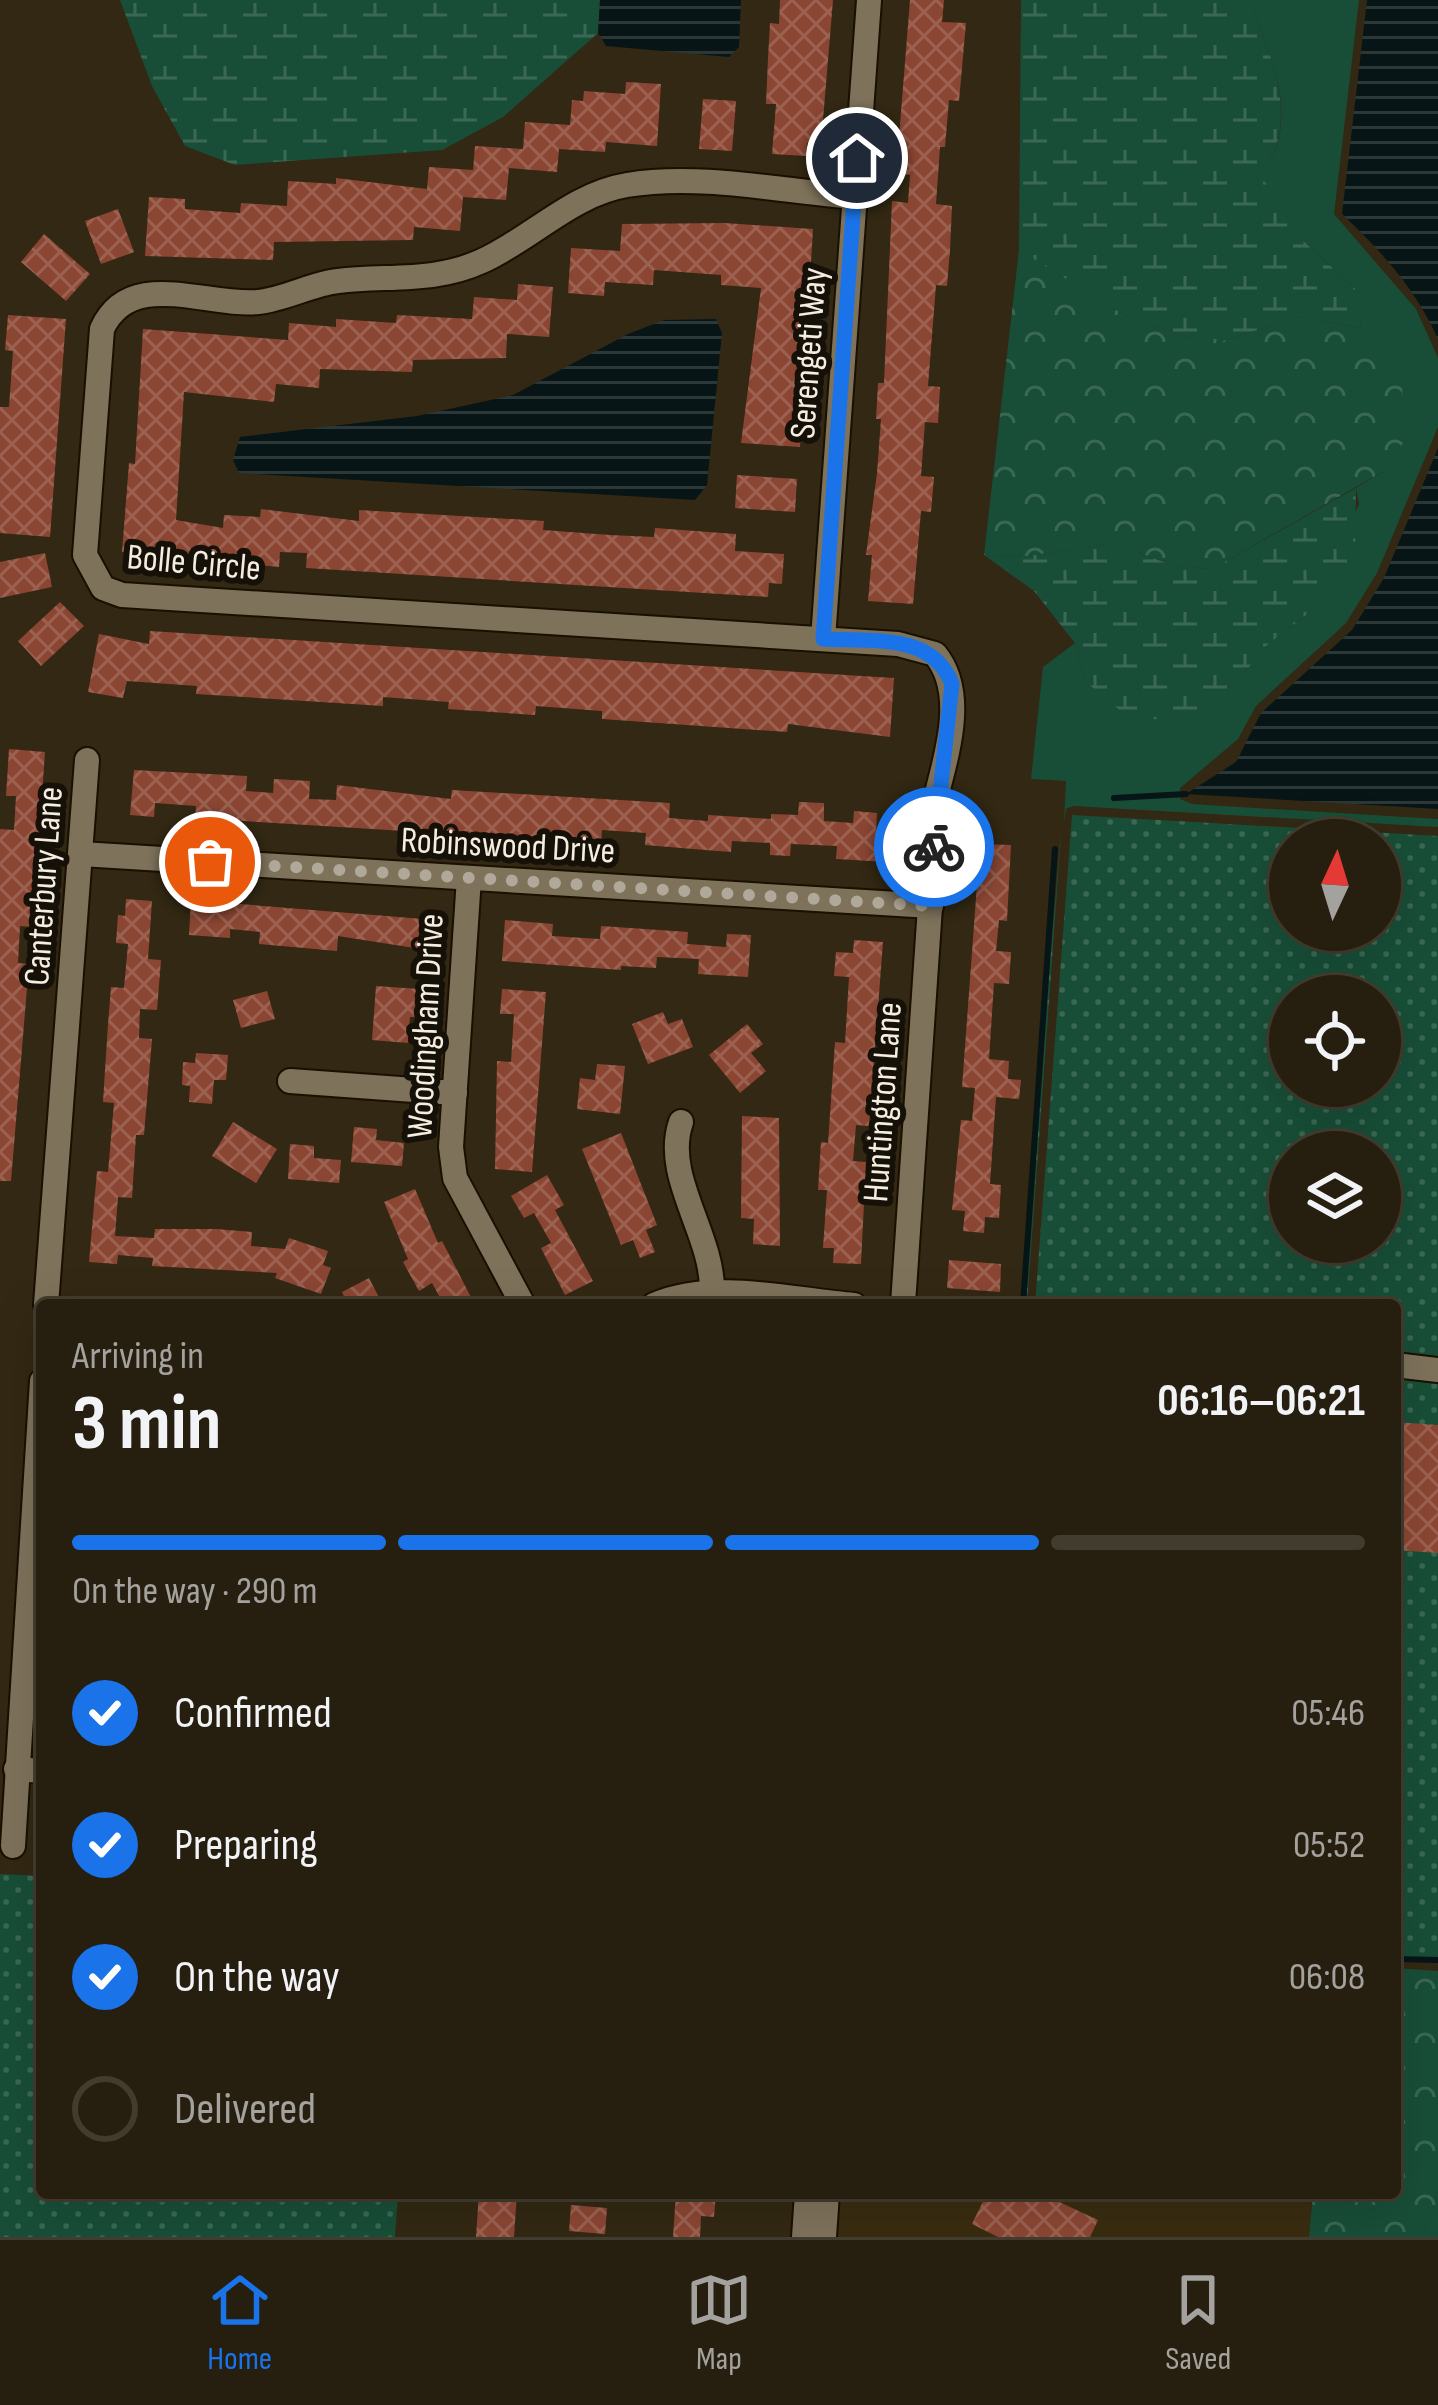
<!DOCTYPE html>
<meta charset="utf-8">
<style>
:root{--surface:#261e0e;--page:#2e2717;--text:#f1f3f6;--muted:#a4a29e;--line:#423c2e;--accent:#1a73e8}
body{margin:0;font-family:"Sofia Sans Condensed",sans-serif;background:var(--page);color:var(--text);height:100vh;display:flex;flex-direction:column;font-size:45px;white-space:nowrap}
*{box-sizing:border-box;margin:0}
p{font-size:39px;color:var(--muted)}
.icon{flex:none;width:66px;height:66px;fill:none;stroke:currentColor;stroke-width:2;stroke-linecap:round;stroke-linejoin:round}
.map{position:relative;flex:1;overflow:hidden}
.sheet{position:absolute;left:36px;top:1299px;width:1365px;height:900px;display:flex;flex-direction:column;background:var(--surface);border-radius:12px;box-shadow:0 12px 48px #0002,0 0 0 3px var(--line)}
.sheet>*{flex:none}
.needle{width:78px;rotate:4deg}
.controls{position:absolute;left:1269px;top:819px;display:grid;gap:24px}
.controls a{display:grid;place-items:center;width:132px;height:132px;border-radius:50%;background:var(--surface);box-shadow:0 12px 48px #0002,0 0 0 3px var(--line);font-size:60px}
.pin{position:absolute;display:grid;place-items:center;width:102px;height:102px;color:#fff;margin:-51px;border:6px solid #fff;border-radius:50%;box-shadow:0 3px 12px #0007}
.courier{position:absolute;display:grid;place-items:center;width:120px;height:120px;margin:-60px;border:9px solid #1a73e8;border-radius:50%;background:#fff;color:#222;box-shadow:0 3px 15px #0007}
.overview em{font-style:normal;font-weight:700}
.overview div{display:flex;flex-direction:column-reverse}
.overview{display:flex;align-items:center;justify-content:space-between;height:204px;padding:0 36px}
h1{font-size:78px;font-weight:700;line-height:90px}
.bar{display:grid;grid-template-columns:repeat(4,1fr);gap:18px 12px;align-content:center;height:144px;padding:0 36px}
.bar i{height:15px;border-radius:9px;background:var(--line)}
.bar .active{background:var(--accent)}
.bar p{grid-column:span 4}
ol{padding:0 36px;list-style:none}
li{display:flex;align-items:center;gap:36px;height:132px}
li p{margin-inline-start:auto}
li .icon{padding:12px;border-radius:50%;background:var(--accent);color:#fff;stroke-width:4}
li:last-child{color:var(--muted)}
li i{width:66px;height:66px;border:6px solid var(--line);border-radius:50%}
.tab-bar{display:flex;justify-content:space-around;align-items:center;height:168px;border-top:3px solid var(--line);background:var(--surface);font-size:33px;color:var(--muted)}
.tab-bar a{display:grid;justify-items:center;gap:6px}
.tab-bar .active{color:var(--accent)}
.map>svg:first-child{display:block}
</style>
<div class="map">
<svg width="1438" height="2237" viewBox="0 0 1438 2237">
<defs>
<pattern id="forest-crowns" width="20" height="18" patternUnits="userSpaceOnUse" patternTransform="scale(3)"><rect width="20" height="18" fill="#184e37"/><path d="M2 6a3 3 0 1 1 6 0M12 15a3 3 0 1 1 6 0" fill="none" stroke="#3a6854"/></pattern>
<pattern id="wetland-marsh" width="20" height="14" patternUnits="userSpaceOnUse" patternTransform="scale(3)"><rect width="20" height="14" fill="#184e37"/><path d="M1 5h8M5 5V1M11 12h8M15 12V8" fill="none" stroke="#3a6854"/></pattern>
<pattern id="park-dots" width="8" height="8" patternUnits="userSpaceOnUse" patternTransform="scale(3)"><rect width="8" height="8" fill="#184e37"/><path d="M2 2h.1M6 6h.1" fill="none" stroke="#3a6854" stroke-width="1.8" stroke-linecap="round"/></pattern>
<pattern id="water-rules" width="6" height="5" patternUnits="userSpaceOnUse" patternTransform="scale(3)"><rect width="6" height="5" fill="#071517"/><path d="M0 2.5h6" fill="none" stroke="#2c3738"/></pattern>
<pattern id="building-cross-hatch" width="8" height="8" patternUnits="userSpaceOnUse" patternTransform="scale(3)"><rect width="8" height="8" fill="#8b4633"/><path d="M0 0l8 8M0 8l8-8" fill="none" stroke="#9c6150"/></pattern>
</defs>
<rect width="100%" height="100%" fill="#322813"/>
<path fill="#392c10" d="M837,2193L1121,2196L1313,2193L1309,2237H834Z"/>
<path fill="#184e37" d="M1249,0H1359L1334,214L1416,309L1438,358V427L1377,573L1346,623L1256,706L1238,739L1180,788V799L1192,804L1438,819V827L1073,806L1066,809L1064,823L1066,781L1031,779L1043,667L1075,643L1086,682L1236,683L1267,645L1314,609L1359,504L1356,488L1386,470L1400,371L1360,328L1362,295L1299,237L1259,174C1305,126 1269,50 1249,0Z"/>
<g fill="url(#forest-crowns)">
<path d="M1019,250L1126,316L1209,345L1300,317L1365,329L1400,370L1407,437L1386,470L1212,569L1174,566L1114,543L1028,556L984,555Z"/>
<path d="M1395,1968L1438,1971V2237H1309L1313,2193H1395Z"/>
</g>
<g fill="url(#wetland-marsh)">
<path d="M120,0H600L598,33L503,117L442,150L235,165L185,146L152,86Z"/>
<path d="M1021,0H1249C1270,52 1303,124 1260,174L1299,237L1363,296L1360,328L1300,317L1209,345L1126,316L1019,250Z"/>
<path d="M1356,488L1355,562L1314,609L1267,645L1236,683L1191,722L1128,717L1086,682L1075,643L1034,591L984,555L1028,556L1114,543L1174,566L1212,569Z"/>
</g>
<g fill="url(#park-dots)" fill-rule="evenodd">
<path d="M1072,815L1438,836V1962L1395,1959V1305H1035ZM1290,840H1380V930H1290ZM1290,996H1380V1086H1290ZM1290,1152H1380V1242H1290Z"/>
<path d="M1062,822L1027,1305H1020Z"/>
<path d="M0,1874L42,1876V2193H398L395,2237H0Z"/>
</g>
<g fill="url(#water-rules)">
<path d="M600,0H741L739,47L729,57L606,46L598,33Z"/>
<path d="M1367,0H1438V339C1415,288 1382,252 1342,214Z"/>
<path d="M716,319L722,333L707,485L695,500L239,473L233,460L240,437L417,416L513,395L628,334L664,320Z"/>
<path d="M1438,448V809L1186,794L1236,762L1261,713L1352,630L1384,578Z"/>
</g>
<g fill="none" stroke-linecap="round" stroke-linejoin="round">
<g stroke="#071517" stroke-width="6">
<path d="M1114,798L1186,794"/>
<path d="M1023,1305L1055,849"/>
<path d="M1395,1959L1438,1960"/>
</g>
</g>
<g fill="url(#building-cross-hatch)">
<path d="M780,0H833L821,144L807,143L806,156L772,154L776,104H766L768,58L770,23L779,24Z"/>
<path d="M910,0H944L942,22L966,23L959,101L949,100L945,147H940L936,204L952,206L950,250L947,286L936,285L928,386L940,387L938,423L925,422L921,476L934,477L931,512L921,511L913,604L868,601L872,555H866L877,473L881,419H876L878,383H884L892,201L908,203L910,175L896,174Z"/>
<path d="M626,82L661,84L657,146L606,142L605,152L559,149L557,172L509,168L506,200L463,197L460,231L414,227L413,240L274,242L273,260L145,256L149,197L185,199V209L240,213L241,203L287,206L288,181L336,184V178L427,189L429,167L473,170L475,146L523,149L525,122L570,125L572,100L583,101L584,91L625,94Z"/>
<path d="M703,99L736,101L732,151L699,149Z"/>
<path d="M118,209L134,252L101,264L85,221Z"/>
<path d="M725,223L813,229L800,447L741,443L761,288L721,285V275L654,270L653,285L605,282L604,296L568,293L571,248L620,251L622,224Z"/>
<path d="M44,234L90,274L66,301L21,262Z"/>
<path d="M518,284L553,287L549,337L507,334L506,358L413,360L412,372L320,369L319,388L276,384L274,402L184,392L176,520L223,528L224,515L260,517L261,509L359,521V510L544,521L543,530L610,535L654,537L655,528L736,534L735,551L784,554L782,584L769,583L768,597L306,568L307,553L280,552L279,567L122,552L129,463L135,464L143,329L288,340L289,323L336,327V319L396,323L397,315L472,319L474,297L517,300Z"/>
<path d="M8,315L66,319L50,537L0,533V407H9L13,351L5,350Z"/>
<path d="M737,475L797,479L795,512L735,508Z"/>
<path d="M45,553L52,587L0,598V562Z"/>
<path d="M60,602L84,626L41,666L18,641Z"/>
<path d="M150,631L894,678L890,737L788,724L787,732L602,719V711L536,706L535,715L448,709L449,702L383,697V706L196,694L197,686L127,681L123,698L88,692L99,634L149,644Z"/>
<path d="M9,749L45,752L33,927L20,926L18,963L29,964L11,1181H0V829L14,830L16,796H6Z"/>
<path d="M134,770L247,776L246,791L273,793L274,779L310,781L309,799L336,800L337,785L451,799L452,790L670,803L669,818L708,821V815L771,819V814L798,815L799,802L824,803V821L853,823L854,811L877,813L876,835L889,836L888,862L836,859L837,846L791,844L790,856L770,855V843L732,841L731,852L705,850L645,845L646,833L602,830L601,843L195,818L196,806L155,803L154,817L130,815Z"/>
<path d="M980,844L1011,845L1007,921L999,920L996,951L1011,952L1009,984L994,983L989,1059L1009,1061L1008,1079L1021,1080L1019,1099L996,1097L990,1184L1001,1185L999,1218L985,1217L984,1233L963,1231L965,1211L952,1210L961,1120L972,1121L975,1088L962,1087Z"/>
<path d="M126,899L152,901L148,959L161,960L157,1010L140,1009L139,1038L152,1039L144,1135H136L132,1198L118,1197L115,1236L154,1238L155,1229H216L252,1232L251,1246L285,1249L289,1238L328,1251L323,1265L331,1268L321,1294L275,1278L277,1273L152,1266L153,1258L118,1255L117,1264L89,1262L97,1171L108,1172L114,1103L103,1102L108,1024L111,987L124,988L128,944L116,943L118,915L125,916Z"/>
<path d="M191,900L423,919L421,949L338,936L337,951L259,944L260,932L230,929V938L189,935Z"/>
<path d="M505,920L553,924L552,936L600,939L601,926L688,932L687,944L726,947L727,934L751,935L748,977L698,974L699,959L657,957L656,968L621,966V970L502,961Z"/>
<path d="M854,940L883,942L869,1126L856,1125L853,1161L866,1162L861,1264L833,1263L834,1248H823L827,1190H818L821,1142L828,1143L835,1042L845,1043L849,977L834,976L836,952L853,953Z"/>
<path d="M376,986L420,989L418,1017H410L408,1043L372,1040Z"/>
<path d="M502,989L546,992L532,1172L495,1169L497,1061L511,1062L514,1014H500Z"/>
<path d="M267,991L275,1019L241,1028L233,1000Z"/>
<path d="M663,1012L668,1024L682,1019L693,1047L648,1064L632,1024Z"/>
<path d="M747,1024L763,1044L751,1053L766,1071L740,1093L709,1055Z"/>
<path d="M196,1053L228,1055L226,1080H214L212,1104L189,1102L190,1086L182,1085L183,1062L195,1063Z"/>
<path d="M597,1064L625,1066L620,1114L577,1109L580,1078L595,1080Z"/>
<path d="M742,1116L779,1118L780,1246L753,1244L754,1219L741,1218Z"/>
<path d="M233,1122L277,1149L256,1183L212,1156Z"/>
<path d="M354,1127L377,1129L376,1140L404,1143L402,1166L351,1162Z"/>
<path d="M621,1133L657,1225L646,1230L655,1252L640,1258L633,1240L621,1245L582,1149Z"/>
<path d="M290,1144L314,1146V1158L341,1160L339,1183L288,1179Z"/>
<path d="M547,1175L564,1205L555,1210L593,1281L565,1295L541,1248L551,1243L534,1213L524,1218L511,1196Z"/>
<path d="M415,1189L438,1243L442,1241L475,1305H444L432,1283L419,1291L403,1262L408,1259L384,1202Z"/>
<path d="M949,1260L1001,1264L1000,1292L947,1288Z"/>
<path d="M369,1278L383,1305H348L342,1292Z"/>
<path d="M1395,1422L1438,1425V1553L1395,1550Z"/>
<path d="M479,2193H517L514,2237H476Z"/>
<path d="M676,2193H716L714,2217L701,2216L700,2237H673Z"/>
<path d="M987,2193H1040L1098,2220L1090,2237H998L972,2224Z"/>
<path d="M571,2205L607,2208L605,2234L569,2231Z"/>
</g>
<g fill="none" stroke-linecap="round" stroke-linejoin="round">
<g stroke="#191000" stroke-width="28">
<g id="minor">
<path d="M855,197C782,191 699,173 627,185C572,194 531,239 482,261C434,283 388,275 338,281C311,284 286,299 258,302C206,307 130,267 102,329L85,555L103,588L122,595L898,644L935,654C965,690 949,747 938,789L903,1304"/>
<path d="M823,639L869,0"/>
<path d="M81,854L931,906"/>
<path d="M469,878L451,1147L455,1178L523,1305"/>
<path d="M290,1081L455,1093"/>
<path d="M681,1122C662,1176 713,1234 712,1291"/>
<path d="M46,1305L87,760"/>
<path d="M654,1305C713,1279 791,1300 854,1305"/>
<path d="M1395,1365L1438,1370"/>
<path d="M16,1769L42,1771"/>
<path d="M13,1846L42,1381"/>
<path d="M804,2237L807,2193"/>
<path d="M824,2237L827,2193"/>
</g>
</g>
<use href="#minor" stroke="#7e725b" stroke-width="24"/>
</g>
<g fill="none" stroke-linecap="round" stroke-linejoin="round">
<path stroke="#b0a898" stroke-width="12" stroke-dasharray="0 21.6" d="M210,862L931,906L934,847"/>
<path stroke="#1a73e8" stroke-width="15" d="M857,158L823,639C871,642 932,632 952,684L934,847"/>
</g>
<g text-anchor="middle" stroke-width="12" stroke-linejoin="round" paint-order="stroke">
<g font-size="36" fill="#f4ede0" stroke="#161108">
<text transform="translate(807 353) rotate(-86)" y="13">Serengeti Way</text>
<text transform="translate(194 561) rotate(5)" y="13">Bolle Circle</text>
<text transform="translate(508 844) rotate(3)" y="13">Robinswood Drive</text>
<text transform="translate(42 886) rotate(-86)" y="13">Canterbury Lane</text>
<text transform="translate(424 1026) rotate(-87)" y="13">Woodingham Drive</text>
<text transform="translate(881 1102) rotate(-86)" y="13">Huntington Lane</text>
</g>
</g>
</svg>
<div class="controls">
<a><svg class="needle" viewBox="-14 -14 28 28"><path d="M0-13l5 13h-10z" fill="#e53935"/><path d="M0 13l5-13h-10z" fill="#a4a29e"/></svg></a>
<a><svg class="icon" aria-label="locate" viewBox="0 0 24 24"><circle cx="12" cy="12" r="6"/><path d="M12 2v4M12 18v4M2 12h4M18 12h4"/></svg></a>
<a><svg class="icon" aria-label="layers" viewBox="0 0 24 24"><path d="M12 4l9 5-9 5-9-5zM3 14l9 5 9-5"/></svg></a>
</div>
<div class="pin" style="left:210px;top:862px;background:#ea580c"><svg class="icon" aria-label="bag" viewBox="0 0 24 24"><path d="M5 8h14l-1 12H6zM9 8a3 3 0 0 1 6 0"/></svg></div>
<div class="pin" style="left:857px;top:158px;background:#1f2937"><svg class="icon" aria-label="home" viewBox="0 0 24 24"><path d="M3 11l9-7 9 7M6 9v11h12V9"/></svg></div>
<div class="courier" style="left:934px;top:847px"><svg class="icon" aria-label="bike" viewBox="0 0 24 24"><circle cx="6" cy="16" r="4"/><circle cx="18" cy="16" r="4"/><path d="M6 16l4-8h5l3 8M10 8l3 8H6M13 5h3"/></svg></div>
<section class="sheet">
<div class="overview"><div><h1>3 min</h1><p>Arriving in</p></div><em>06:16–06:21</em></div>
<div class="bar"><i class="active"></i><i class="active"></i><i class="active"></i><i></i><p>On the way · 290 m</p></div>
<ol>
<li><svg class="icon" aria-label="check" viewBox="0 0 24 24"><path d="M5 12l5 5 9-10"/></svg>Confirmed<p>05:46</p></li>
<li><svg class="icon" aria-label="check" viewBox="0 0 24 24"><path d="M5 12l5 5 9-10"/></svg>Preparing<p>05:52</p></li>
<li><svg class="icon" aria-label="check" viewBox="0 0 24 24"><path d="M5 12l5 5 9-10"/></svg>On the way<p>06:08</p></li>
<li><i></i>Delivered</li>
</ol>
</section>
</div>
<nav class="tab-bar">
<a class="active"><svg class="icon" aria-label="home" viewBox="0 0 24 24"><path d="M3 11l9-7 9 7M6 9v11h12V9"/></svg>Home</a>
<a><svg class="icon" aria-label="map" viewBox="0 0 24 24"><path d="M3 6l6-2 6 2 6-2v14l-6 2-6-2-6 2zM9 4v14M15 6v14"/></svg>Map</a>
<a><svg class="icon" aria-label="saved" viewBox="0 0 24 24"><path d="M7 4h10v16l-5-4-5 4z"/></svg>Saved</a>
</nav>
